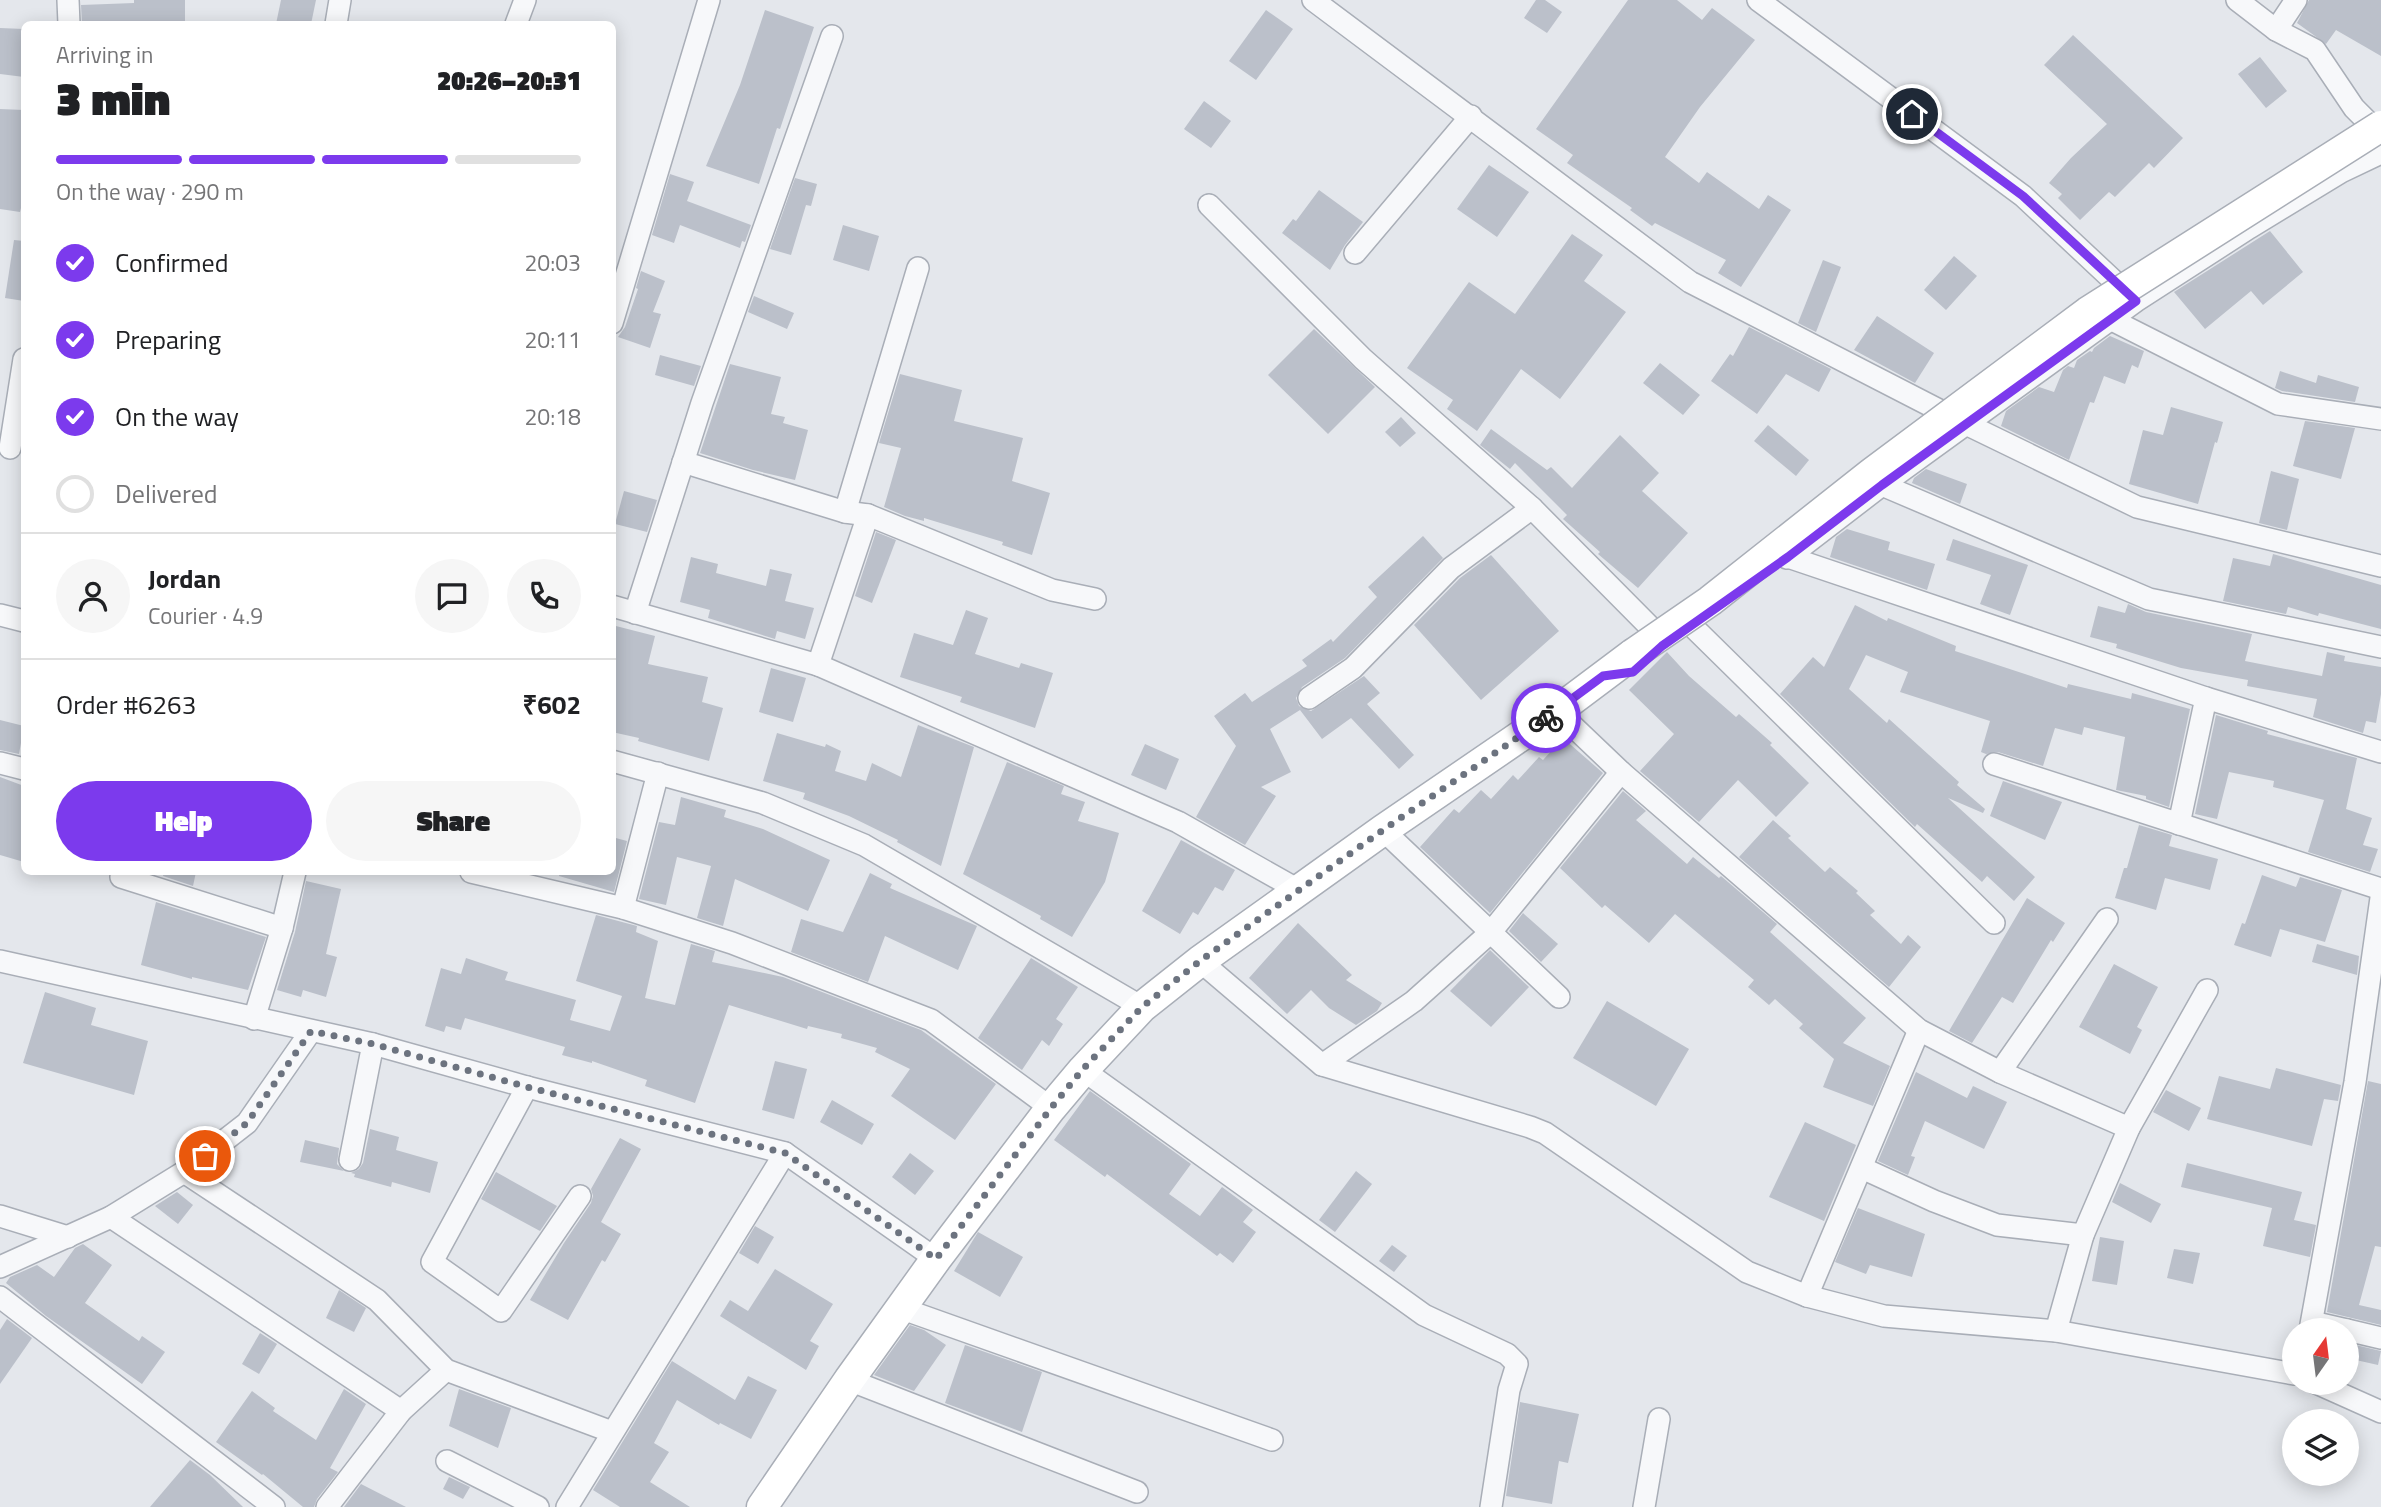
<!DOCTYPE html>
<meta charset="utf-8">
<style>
:root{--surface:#fff;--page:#f6f6f6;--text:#202124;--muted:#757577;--line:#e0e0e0;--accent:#7c3aed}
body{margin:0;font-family:"Titillium Web",sans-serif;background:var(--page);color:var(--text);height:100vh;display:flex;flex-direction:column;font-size:26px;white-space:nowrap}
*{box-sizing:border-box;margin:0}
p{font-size:23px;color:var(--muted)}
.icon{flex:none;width:38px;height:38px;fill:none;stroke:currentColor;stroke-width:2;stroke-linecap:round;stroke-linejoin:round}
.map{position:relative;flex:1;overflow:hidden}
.details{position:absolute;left:21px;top:21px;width:595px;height:854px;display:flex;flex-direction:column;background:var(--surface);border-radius:10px;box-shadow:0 4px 18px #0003}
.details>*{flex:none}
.needle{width:46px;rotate:14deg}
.buttons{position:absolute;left:2282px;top:1318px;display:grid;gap:14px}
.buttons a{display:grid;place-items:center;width:77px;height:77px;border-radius:50%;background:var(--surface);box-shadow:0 4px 18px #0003;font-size:35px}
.pin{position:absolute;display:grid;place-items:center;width:60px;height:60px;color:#fff;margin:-30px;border:4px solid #fff;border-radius:50%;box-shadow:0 2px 7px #0007}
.courier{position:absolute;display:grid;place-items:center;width:70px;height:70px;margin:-35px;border:5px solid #7c3aed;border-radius:50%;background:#fff;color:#222;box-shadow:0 2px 9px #0007}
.summary em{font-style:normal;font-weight:800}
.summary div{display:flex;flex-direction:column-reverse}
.summary{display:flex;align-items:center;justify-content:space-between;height:119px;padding:0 35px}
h1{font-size:46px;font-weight:800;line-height:52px}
.bar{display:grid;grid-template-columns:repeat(4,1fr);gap:10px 7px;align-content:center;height:84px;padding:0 35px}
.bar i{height:9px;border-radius:5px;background:var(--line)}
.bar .selected{background:var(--accent)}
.bar p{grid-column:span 4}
.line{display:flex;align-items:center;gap:18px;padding:0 35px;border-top:2px solid var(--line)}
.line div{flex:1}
.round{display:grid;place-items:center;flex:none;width:74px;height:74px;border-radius:37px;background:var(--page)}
ol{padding:0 35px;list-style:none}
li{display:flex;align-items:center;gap:21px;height:77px}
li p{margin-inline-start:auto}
li .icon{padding:7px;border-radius:50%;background:var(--accent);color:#fff;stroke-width:4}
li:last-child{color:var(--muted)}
li i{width:38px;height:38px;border:4px solid var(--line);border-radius:50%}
.cta{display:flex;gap:14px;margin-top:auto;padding:14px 35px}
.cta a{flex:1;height:80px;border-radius:42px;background:var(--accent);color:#fff;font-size:28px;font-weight:800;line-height:80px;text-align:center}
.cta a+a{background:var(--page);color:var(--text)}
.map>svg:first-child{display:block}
</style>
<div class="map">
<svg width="2381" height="1507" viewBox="0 0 2381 1507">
<rect width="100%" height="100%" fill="#e4e7ec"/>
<g fill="#bbc0ca">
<path d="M134,0H185V24H82L81,5L134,3Z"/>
<path d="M281,0H316L311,24H276Z"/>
<path d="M1536,0H1545L1562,12L1547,33L1524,18Z"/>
<path d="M1628,0H1677L1702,20L1712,8L1755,40L1700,107L1665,157L1699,183L1707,172L1759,209L1768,195L1791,210L1741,287L1718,273L1726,260L1655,223L1652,226L1630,210L1632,208L1567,163L1573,155L1536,129Z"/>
<path d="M2309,0H2381V56L2336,30L2326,44L2297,23Z"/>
<path d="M765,10L814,27L780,129L777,128L759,184L706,166L740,85Z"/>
<path d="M1266,10L1293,29L1256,80L1229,61Z"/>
<path d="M0,28L24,29V77L0,74Z"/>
<path d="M2073,35L2183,138L2154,168L2149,163L2115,197L2109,192L2080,220L2058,198L2062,194L2049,183L2071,158L2107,124L2044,65Z"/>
<path d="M2260,57L2287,91L2266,108L2238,74Z"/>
<path d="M1204,101L1231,121L1211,148L1184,129Z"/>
<path d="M0,109L24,110V208H21L20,212L0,209Z"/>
<path d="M1489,165L1529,192L1497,237L1457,209Z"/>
<path d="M670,174L694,182L687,201L751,225L745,242L742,241L740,248L680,225L674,243L652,235Z"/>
<path d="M795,178L817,184L811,206L806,205L791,255L770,249Z"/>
<path d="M1319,190L1363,222L1345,245L1330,270L1282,233L1293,219L1296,221Z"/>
<path d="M843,225L879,236L869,271L833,260Z"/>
<path d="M2270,231L2303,272L2263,305L2251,291L2205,329L2174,292Z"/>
<path d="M1572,234L1603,255L1584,281L1626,312L1560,399L1521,369L1477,431L1447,409L1453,400L1407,368L1469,282L1515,314Z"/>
<path d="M14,240L24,241V301L5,298Z"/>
<path d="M1954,256L1977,276L1946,310L1924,290Z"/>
<path d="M1823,260L1841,267L1816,332L1798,323Z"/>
<path d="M641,271L665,281L653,312L661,314L650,348L618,337L625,327L638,289L636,288Z"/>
<path d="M754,296L794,313L787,329L748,312Z"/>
<path d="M1877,316L1934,353L1915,383L1854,350Z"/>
<path d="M1749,327L1831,369L1819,392L1786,374L1757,414L1711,381L1730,354L1733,356Z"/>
<path d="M1314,329L1375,387L1328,434L1268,375Z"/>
<path d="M2110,336L2144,351L2138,368L2132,365L2125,384L2104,376L2094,403L2090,402L2069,460L2001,426L2006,411L2039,387L2054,392L2063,370L2068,366L2074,368L2077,360L2090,351L2092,352L2094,348Z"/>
<path d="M660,355L701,366L694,386L655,375Z"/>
<path d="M1660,363L1700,395L1683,415L1643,383Z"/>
<path d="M730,364L781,377L771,414L785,417L783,423L808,430L795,480L753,470L700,453Z"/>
<path d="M2280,371L2316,383L2318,375L2359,387L2355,402L2282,391L2275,388Z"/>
<path d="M900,374L962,390L954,421L1023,438L1012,481L1050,493L1032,555L1002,545L1003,542L924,518V521L905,516L884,507L901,448L879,443Z"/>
<path d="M2171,407L2223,422L2217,443L2215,442L2198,504L2129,484L2143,430L2163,435Z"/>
<path d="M1401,417L1416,433L1400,447L1385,432Z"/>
<path d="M2305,421L2355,428L2341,479L2293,466Z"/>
<path d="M1768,425L1809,460L1796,476L1754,441Z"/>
<path d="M1491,429L1547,470L1551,467L1572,488L1620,435L1659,473L1642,491L1688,533L1638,588L1598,554L1600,552L1563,519L1567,515L1515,463L1510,469L1480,445Z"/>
<path d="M1926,469L1967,484L1960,504L1912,483L1914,478Z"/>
<path d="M2271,471L2299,479L2287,530L2259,523Z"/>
<path d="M624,491L657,500L647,532L615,524Z"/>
<path d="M1847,529L1890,542L1888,550L1935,564L1927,590L1830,557L1836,537Z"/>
<path d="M876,532L896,540L872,603L855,596Z"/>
<path d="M1423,536L1443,558L1345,658L1302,687L1296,698L1299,706L1311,711L1364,676L1380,693L1367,704L1414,755L1399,769L1351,718L1322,739L1300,710L1270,729L1291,772L1261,787L1276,796L1245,845L1196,817L1236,746L1214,716L1245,693L1252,702L1307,666L1302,660L1331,639L1333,642L1377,597L1368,587Z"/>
<path d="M1953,539L2028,565L2010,615L1980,604L1991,575L1946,560Z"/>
<path d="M2273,554L2381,585V629L2319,613L2318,616L2288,607L2286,614L2223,601L2233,558L2270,566Z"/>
<path d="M1491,555L1559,631L1481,700L1414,625L1460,578Z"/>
<path d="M691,557L718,564L716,573L766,586L770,569L792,574L785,601L814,608L805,639L777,631L775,639L708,618L710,610L680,602Z"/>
<path d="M2128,604L2146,612L2252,634L2245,661L2322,676L2327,652L2345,656L2344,661L2381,667V694L2376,723L2366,721L2363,733L2313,717L2317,699L2247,686L2248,680L2181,668L2116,648L2117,644L2090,637L2098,606L2125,613Z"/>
<path d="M1855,605L1887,621L1888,618L1956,646L1955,651L2067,688L2068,684L2131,699L2132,693L2190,709L2169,807L2146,799V796L2116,790L2125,737L2084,727L2082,735L2055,728L2043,766L1998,752L1986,754L1981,752L1990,721L1900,692L1908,672L1866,655L1849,689L1887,723L1889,719L1959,782L1957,785L1985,809L1983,813L1948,798L2035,877L2014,901L1987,876L1982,882L1917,824L1915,827L1780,694L1813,657L1824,667Z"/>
<path d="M966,610L988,618L975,654L1019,668L1021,663L1053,673L1035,728L960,702L962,697L900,677L914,633L953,645Z"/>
<path d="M612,625L655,636L648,664L708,677L702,702L723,708L709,761L638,741L639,738L612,732Z"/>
<path d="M1667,652L1689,676L1736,717L1739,714L1772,743L1770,745L1809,783L1776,817L1738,780L1699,822L1640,771L1674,734L1629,690Z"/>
<path d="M771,668L806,678L793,722L759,712Z"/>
<path d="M2216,715L2268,731L2267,734L2357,758L2346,809L2372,818L2363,845L2378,849L2370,872L2308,852L2324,800L2273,787L2274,781L2229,772L2217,819L2195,814Z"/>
<path d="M0,720L24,726L19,754L0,750Z"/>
<path d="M918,725L974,747L941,866L897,842L898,840L849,816L803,799L805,793L763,781L777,733L825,747L826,744L841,751L835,771L866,781L872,763L901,777Z"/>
<path d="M1563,738L1603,773L1490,913L1420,847L1454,809L1459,813L1481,790L1491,799L1513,775L1518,780L1539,757L1543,760Z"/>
<path d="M1145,744L1179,759L1166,790L1131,775Z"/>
<path d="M1007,762L1064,786L1061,794L1085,802L1078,821L1119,833L1105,882L1072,937L1040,919L1041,916L963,874Z"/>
<path d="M0,777L24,786V862L0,855Z"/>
<path d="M2003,781L2062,802L2045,840L1990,816Z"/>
<path d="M1623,791L1646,811L1636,820L1687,864L1693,857L1719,878L1721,876L1777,924L1770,932L1866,1018L1843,1043L1890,1066L1873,1106L1823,1087L1834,1059L1799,1028L1803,1024L1775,999L1769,1005L1748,987L1754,980L1675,914L1649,943L1605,905L1602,908L1560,868Z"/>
<path d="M681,797L726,810L724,817L763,829L830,860L808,911L735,879L723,926L697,918L711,866L677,857L666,905L639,899L659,822L675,825Z"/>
<path d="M1773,820L1791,836L1788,838L1825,872L1830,867L1858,891L1856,893L1875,911L1870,915L1901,944L1908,935L1921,947L1889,987L1739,857Z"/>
<path d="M2139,825L2172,835L2169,846L2218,859L2210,890L2165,878L2156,910L2115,898L2124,868H2127Z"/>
<path d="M612,837L627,841L614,892L559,876L560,872H612Z"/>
<path d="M1181,840L1235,870L1223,891L1215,887L1198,915L1193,912L1180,934L1142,911Z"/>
<path d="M164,872H196L193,886L163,876Z"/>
<path d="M870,873L892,884L890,888L977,926L958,970L885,936L868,982L791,952L801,919L843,932Z"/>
<path d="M2262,875L2296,887L2300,877L2342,890L2325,942L2280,929L2271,957L2234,945L2242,923L2245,924Z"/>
<path d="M306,881L341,889L326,954L337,957L326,997L303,990L301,997L277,990L295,932Z"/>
<path d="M2027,898L2065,923L2053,942L2051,940L2013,1003L2002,997L1972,1043L1949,1031Z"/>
<path d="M156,902L266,937L248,990L192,977V979L141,965Z"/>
<path d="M1523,913L1558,944L1541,962L1509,931Z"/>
<path d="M596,915L637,926L636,932L658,941L645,998L675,1005L691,944L715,951L712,962L783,977L921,1030L996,1084L955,1140L891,1096L910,1069L875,1052L877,1048L841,1038L842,1034L808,1026L807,1029L729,1005L695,1103L645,1086L647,1080L592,1061V1063L562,1055L565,1047L465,1018L461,1030L446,1026L444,1032L425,1026L441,968L461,974L466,958L508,972L505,980L576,1000L570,1020L610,1031L622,996L576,981Z"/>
<path d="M1298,923L1352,975L1346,980L1382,1003L1377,1011L1356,1025L1329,1008L1311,990L1287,1014L1249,978Z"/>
<path d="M2317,944L2359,956L2357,975L2312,962Z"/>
<path d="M1490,950L1529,987L1491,1027L1450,991Z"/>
<path d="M1031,958L1078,987L1056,1019L1063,1024L1049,1046L1042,1040L1022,1070L978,1038Z"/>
<path d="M2114,964L2158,987L2137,1027L2142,1030L2130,1054L2079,1027Z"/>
<path d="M45,992L96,1008L91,1025L148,1041L134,1095L23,1063Z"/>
<path d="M1607,1001L1689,1049L1656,1106L1573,1058Z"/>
<path d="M775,1061L807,1069L794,1119L762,1110Z"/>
<path d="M2276,1068L2341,1085L2338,1101L2324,1099L2312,1146L2207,1119L2219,1076L2270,1089Z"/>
<path d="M1916,1072L1967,1098L1973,1086L2007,1102L1984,1149L1925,1121L1911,1156L1915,1157L1908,1175L1878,1161Z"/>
<path d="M2368,1081L2381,1084V1247L2375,1246L2359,1305L2381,1310V1325L2327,1312Z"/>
<path d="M2166,1090L2201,1108L2189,1131L2153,1112Z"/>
<path d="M1090,1091L1191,1164L1169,1194L1200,1216L1222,1187L1253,1210L1243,1222L1256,1232L1233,1263L1220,1253L1217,1256L1107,1174L1105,1177L1054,1140Z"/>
<path d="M832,1100L874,1124L862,1145L820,1122Z"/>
<path d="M1805,1122L1856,1145L1824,1221L1769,1197Z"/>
<path d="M370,1129L399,1137L396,1150L438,1162L430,1193L392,1182L391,1187L354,1177L355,1174L351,1173L359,1169L363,1163Z"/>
<path d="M620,1138L641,1149L601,1222L621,1234L605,1262L602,1260L568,1320L530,1300L564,1243L591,1203L593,1196L591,1189Z"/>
<path d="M305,1140L339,1148L337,1164L344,1171L300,1162Z"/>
<path d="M910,1153L934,1171L915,1195L892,1177Z"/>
<path d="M2187,1163L2302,1192L2294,1220L2316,1225L2310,1257L2263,1246L2272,1208L2181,1187Z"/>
<path d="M1356,1171L1372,1184L1335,1232L1319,1220Z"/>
<path d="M496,1172L557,1206L540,1231L481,1199Z"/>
<path d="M2120,1183L2161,1204L2151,1223L2112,1202Z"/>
<path d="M177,1192L193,1205L178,1224L155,1206Z"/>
<path d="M1858,1208L1925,1234L1912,1277L1870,1265L1866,1274L1835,1262Z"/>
<path d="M755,1226L774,1237L758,1264L739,1253Z"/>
<path d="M978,1232L1023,1257L1000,1297L954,1271Z"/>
<path d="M2100,1237L2124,1241L2117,1285L2092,1281Z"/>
<path d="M83,1244L112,1265L85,1303L139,1341L142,1336L165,1352L142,1384L46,1316L6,1283L10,1277L37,1265L54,1277L75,1248Z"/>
<path d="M1392,1245L1407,1256L1394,1272L1379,1261Z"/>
<path d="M2174,1249L2200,1253L2193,1284L2167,1278Z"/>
<path d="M775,1269L833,1304L810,1341L819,1346L806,1370L720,1316L730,1300L748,1311Z"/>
<path d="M339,1290L366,1308L354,1332L326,1318Z"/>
<path d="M7,1319L32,1338L0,1384V1330Z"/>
<path d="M910,1325L924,1330L946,1345L914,1391L874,1375Z"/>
<path d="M260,1333L277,1344L259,1374L242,1364Z"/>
<path d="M2347,1343L2381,1351L2378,1365L2347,1358Z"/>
<path d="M965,1345L1042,1372L1022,1432L945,1403Z"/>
<path d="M672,1361L735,1400L748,1376L777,1390L751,1439L720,1423L719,1425L677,1400L654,1443L669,1452L650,1482L690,1507H620L593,1490Z"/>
<path d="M344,1389L366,1404L330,1468L338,1472L317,1499L314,1507H303L263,1474L262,1475L216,1442L252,1391L275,1408L273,1411L316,1440Z"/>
<path d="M459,1389L511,1408L498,1448L449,1426Z"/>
<path d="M1520,1402L1579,1414L1568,1463L1559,1461L1552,1504L1506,1496Z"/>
<path d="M190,1460L210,1475L243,1507H150Z"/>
<path d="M449,1477L470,1487L463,1499L443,1489Z"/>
<path d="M361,1484L406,1507H344Z"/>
</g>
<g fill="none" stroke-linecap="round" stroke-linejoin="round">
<g stroke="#a9aeb7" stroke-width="24">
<g id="street">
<path d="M68,0L69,24"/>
<path d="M1313,0L1690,282L1968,425L2137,507L2381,566"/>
<path d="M1758,0L2023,196L2131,297"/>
<path d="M2237,0L2276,30L2315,50L2354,108L2381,135"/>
<path d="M336,24L340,0"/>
<path d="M516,24L525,0"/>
<path d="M2276,30L2296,0"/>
<path d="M1209,205L1363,359L1532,508L1658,635"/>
<path d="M1355,253L1471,116"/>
<path d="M2112,320L2278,404L2381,419"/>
<path d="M612,323L709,0"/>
<path d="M10,448L24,359"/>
<path d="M683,462L845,512L868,515L1052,590L1095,599"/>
<path d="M1882,485L2149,599L2381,647"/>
<path d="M845,512L918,268"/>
<path d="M1788,557L2206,698L2381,752"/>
<path d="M1787,558L1882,485L2136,301L2249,228L2341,172L2381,153"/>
<path d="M612,606L818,665L1178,822L1300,891"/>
<path d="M635,613L702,403L832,36"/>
<path d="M0,615L24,621"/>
<path d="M1692,626L1994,923"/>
<path d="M818,665L868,515"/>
<path d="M1309,698L1353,668L1451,568L1532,508"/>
<path d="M1557,711L1621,772L1919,1030L2000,1072L2129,1128"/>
<path d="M612,761L763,803L864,845L1142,1007"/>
<path d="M0,763L24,769"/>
<path d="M1994,764L2381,889"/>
<path d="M2179,824L2206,698"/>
<path d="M1383,830L1559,997"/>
<path d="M471,872L623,908L732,943L931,1020L1051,1108"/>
<path d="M121,877L282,928"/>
<path d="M623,908L658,773"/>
<path d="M0,961L373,1044L527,1087L785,1153L936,1259"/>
<path d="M1200,961L1322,1065L1530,1127L1545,1133L1747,1272L1807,1296L1884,1316L2056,1331L2294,1374"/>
<path d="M254,1019L282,928L295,872"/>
<path d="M1322,1065L1414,1001L1491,932L1621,772"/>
<path d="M1083,1070L1424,1315L1507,1354L1517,1364L1509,1390L1491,1507"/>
<path d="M2000,1072L2107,919"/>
<path d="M527,1087L432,1262L501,1311L580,1196"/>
<path d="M350,1160L373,1044"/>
<path d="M1862,1168L1934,1201L1997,1225L2083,1235"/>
<path d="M184,1172L377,1300L446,1370L612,1432"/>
<path d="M0,1216L68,1237"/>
<path d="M111,1217L401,1411"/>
<path d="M0,1267L111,1217L184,1172L247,1123L311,1031"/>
<path d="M1807,1296L1919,1030"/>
<path d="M0,1297L274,1507"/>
<path d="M900,1308L1272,1440"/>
<path d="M2312,1322L2347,1330"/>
<path d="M2310,1330L2355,1082L2381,898"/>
<path d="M2347,1330L2381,1338"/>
<path d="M2056,1331L2083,1235L2129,1128L2207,990"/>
<path d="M849,1380L1137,1492"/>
<path d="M2314,1382L2381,1412"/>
<path d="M447,1461L538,1507"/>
<path d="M327,1507L401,1411L446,1370"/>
<path d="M567,1507L785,1153"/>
<path d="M1644,1507L1659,1419"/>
</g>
</g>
<g stroke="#a9aeb7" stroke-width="33">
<path id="secondary" d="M762,1507L849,1380L936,1259L1051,1108L1083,1070L1142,1007L1200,961L1383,830L1557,711L1633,654"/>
</g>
<use href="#street" stroke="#f7f8fa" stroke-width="21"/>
<use href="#secondary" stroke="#fff" stroke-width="30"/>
<g stroke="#a9aeb7" stroke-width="33" stroke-linecap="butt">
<path id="secondary-bridge" d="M1633,654L1710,601L1872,473L2088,312L2381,126"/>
</g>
<use href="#secondary-bridge" stroke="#fff" stroke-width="30"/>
</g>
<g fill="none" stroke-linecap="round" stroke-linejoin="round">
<path stroke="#6c737f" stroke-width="7" stroke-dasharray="0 12.6" d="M205,1156L247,1123L311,1031L373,1044L527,1087L785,1153L936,1259L1051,1108L1083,1069L1142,1007L1200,961L1383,830L1546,718"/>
<path stroke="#7c3aed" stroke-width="9" d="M1546,718L1603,676L1633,672L1662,646L1788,557L1882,485L2136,301L2023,196L1912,114"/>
</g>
</svg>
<div class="buttons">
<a><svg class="needle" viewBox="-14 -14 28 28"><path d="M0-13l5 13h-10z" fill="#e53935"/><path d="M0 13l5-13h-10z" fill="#757577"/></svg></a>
<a><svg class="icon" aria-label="layers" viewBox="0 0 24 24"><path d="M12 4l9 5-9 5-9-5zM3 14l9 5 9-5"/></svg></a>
</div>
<div class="pin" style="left:205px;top:1156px;background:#ea580c"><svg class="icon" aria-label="bag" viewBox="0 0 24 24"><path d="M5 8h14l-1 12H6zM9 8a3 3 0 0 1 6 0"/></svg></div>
<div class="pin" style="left:1912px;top:114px;background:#1f2937"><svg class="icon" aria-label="home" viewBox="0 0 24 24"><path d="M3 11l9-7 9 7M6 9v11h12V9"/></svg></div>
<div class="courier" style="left:1546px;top:718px"><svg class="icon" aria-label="bike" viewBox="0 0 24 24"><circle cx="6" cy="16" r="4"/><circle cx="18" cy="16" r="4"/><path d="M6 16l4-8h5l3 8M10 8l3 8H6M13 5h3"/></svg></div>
<section class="details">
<div class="summary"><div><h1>3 min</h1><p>Arriving in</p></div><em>20:26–20:31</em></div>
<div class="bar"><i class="selected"></i><i class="selected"></i><i class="selected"></i><i></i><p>On the way · 290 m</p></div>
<ol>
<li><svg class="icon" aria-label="check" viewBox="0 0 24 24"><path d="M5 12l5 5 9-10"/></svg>Confirmed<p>20:03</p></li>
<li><svg class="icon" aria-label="check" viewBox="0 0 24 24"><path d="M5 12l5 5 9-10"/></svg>Preparing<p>20:11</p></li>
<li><svg class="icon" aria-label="check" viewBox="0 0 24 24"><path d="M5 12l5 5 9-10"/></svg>On the way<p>20:18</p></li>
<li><i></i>Delivered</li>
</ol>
<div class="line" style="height:126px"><a class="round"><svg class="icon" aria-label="person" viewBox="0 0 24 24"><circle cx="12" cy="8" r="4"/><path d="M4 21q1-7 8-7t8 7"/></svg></a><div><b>Jordan</b><p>Courier · 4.9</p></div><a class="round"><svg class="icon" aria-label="chat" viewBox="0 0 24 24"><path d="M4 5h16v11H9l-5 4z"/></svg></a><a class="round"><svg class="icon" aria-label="phone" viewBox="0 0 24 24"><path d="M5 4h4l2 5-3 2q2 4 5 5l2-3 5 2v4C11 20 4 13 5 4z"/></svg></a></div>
<div class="line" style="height:91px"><div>Order #6263</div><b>₹602</b></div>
<div class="cta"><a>Help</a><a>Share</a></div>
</section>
</div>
